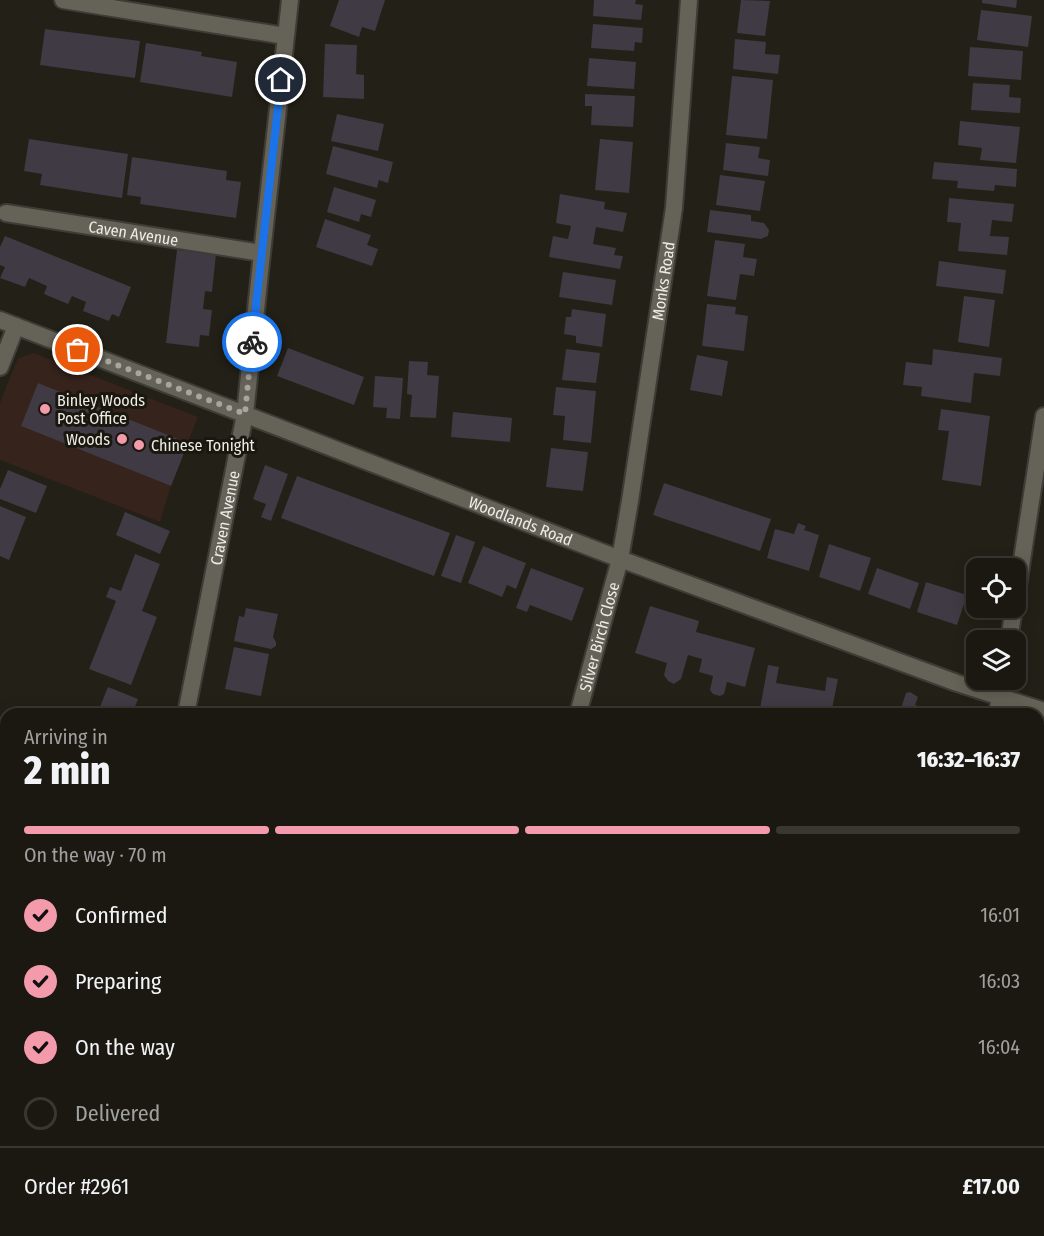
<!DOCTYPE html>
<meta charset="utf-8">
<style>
:root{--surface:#1a1811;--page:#27251f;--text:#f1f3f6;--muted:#9fa09f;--line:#383731;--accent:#f39aab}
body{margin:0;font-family:"Fira Sans Condensed",sans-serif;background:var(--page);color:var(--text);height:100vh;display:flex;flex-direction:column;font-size:22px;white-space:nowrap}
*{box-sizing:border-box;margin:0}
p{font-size:20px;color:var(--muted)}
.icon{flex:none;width:33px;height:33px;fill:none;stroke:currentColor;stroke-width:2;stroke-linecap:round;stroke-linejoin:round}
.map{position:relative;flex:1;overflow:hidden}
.details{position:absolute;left:0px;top:708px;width:1044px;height:528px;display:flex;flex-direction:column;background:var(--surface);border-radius:18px 18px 0 0;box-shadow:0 3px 15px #0003,0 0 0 2px var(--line)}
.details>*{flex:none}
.tools{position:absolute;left:966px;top:558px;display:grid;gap:12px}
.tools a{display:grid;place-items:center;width:60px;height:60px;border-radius:12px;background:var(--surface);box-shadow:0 3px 15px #0003,0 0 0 2px var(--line);font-size:30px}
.pin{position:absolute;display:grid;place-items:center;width:51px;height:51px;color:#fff;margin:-26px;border:3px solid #fff;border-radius:50%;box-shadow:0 2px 6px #0007}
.courier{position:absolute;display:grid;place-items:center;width:60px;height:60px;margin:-30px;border:4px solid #1a73e8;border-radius:50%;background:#fff;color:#222;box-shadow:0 2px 8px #0007}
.headline em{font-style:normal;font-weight:800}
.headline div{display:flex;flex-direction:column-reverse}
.headline{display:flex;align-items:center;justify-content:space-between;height:102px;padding:0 24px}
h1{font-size:39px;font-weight:800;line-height:45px}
.bar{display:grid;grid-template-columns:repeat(4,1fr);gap:9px 6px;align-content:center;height:72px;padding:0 24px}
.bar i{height:8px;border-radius:4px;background:var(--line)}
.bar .on{background:var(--accent)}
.bar p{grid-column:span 4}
.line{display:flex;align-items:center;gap:15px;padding:0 24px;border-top:2px solid var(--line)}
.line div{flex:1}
ol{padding:0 24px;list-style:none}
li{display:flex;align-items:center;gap:18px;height:66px}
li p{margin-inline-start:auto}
li .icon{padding:6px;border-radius:50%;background:var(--accent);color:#111;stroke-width:4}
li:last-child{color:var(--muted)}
li i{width:33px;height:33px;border:3px solid var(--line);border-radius:50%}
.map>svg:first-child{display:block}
</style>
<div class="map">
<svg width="1044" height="1236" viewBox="0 0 1044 1236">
<rect width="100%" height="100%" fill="#232017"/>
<path fill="#35231c" d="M34,353L198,417L171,486L160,522L0,460V403L18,358Z"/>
<g fill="#3f3a43">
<path d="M339,0H385L375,31L362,27L359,37L330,26Z"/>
<path d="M594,0H636L635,4L643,5L641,20L593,16Z"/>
<path d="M741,0L770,1L765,36L737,33Z"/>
<path d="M982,0H1017L1016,8L982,3Z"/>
<path d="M981,10L1032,16L1028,47L977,40Z"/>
<path d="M593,24L643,28L642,43L635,42L634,51L591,48Z"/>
<path d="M45,29L140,41L135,78L40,65Z"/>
<path d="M735,39L766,42L765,54L780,55L778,74L733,69Z"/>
<path d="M146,43L202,52L201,56L237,62L232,97L140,82Z"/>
<path d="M325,44L357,45L356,74L364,75V99L323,97Z"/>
<path d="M970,47L1023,51L1021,80L968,76Z"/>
<path d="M589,58L636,62L634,89L587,86Z"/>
<path d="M732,76L773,80L767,139L726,135Z"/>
<path d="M973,83L1010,85L1009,97L1021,98L1020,113L971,110Z"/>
<path d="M585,94L635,96L633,127L591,125L592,106H585Z"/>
<path d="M337,114L384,124L378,151L331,141Z"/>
<path d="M960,121L1020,127L1016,163L980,160L982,148L958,145Z"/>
<path d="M29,139L128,154L122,198L40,185L42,174L24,171Z"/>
<path d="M600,139L633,142L629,193L595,190Z"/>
<path d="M726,143L760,147L758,158L770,160L768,176L723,170Z"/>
<path d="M333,146L393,162L388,183L379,180L377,188L326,174Z"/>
<path d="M132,157L227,171L226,180L241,182L236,218L140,204L141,197L127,195Z"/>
<path d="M934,162L1017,169L1016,187L995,185L994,191L957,188L958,181L932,179Z"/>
<path d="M720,175L765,181L760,211L716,205Z"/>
<path d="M334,187L376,200L371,217L361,214L359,222L327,212Z"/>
<path d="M560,194L605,202L604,209L627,213L623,232L596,227L593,244L616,248L614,255L623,256L620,269L549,257L553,236L568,239L571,226L556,223Z"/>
<path d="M949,198L1014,204L1012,222L992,220L990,236L1009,237L1007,255L958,251L961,223L947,222Z"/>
<path d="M710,210L751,215V221L764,223L769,230L768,236L761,239L707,232Z"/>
<path d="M325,219L371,235L367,245L378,249L372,266L316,247Z"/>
<path d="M5,236L131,287L119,317L112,314L109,321L83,311L86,302L72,296L68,304L44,294L47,286L29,278L25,287L0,278L5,267L0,265V247Z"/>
<path d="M715,240L745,244L743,257L757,259L754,276L740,274L736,300L707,296Z"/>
<path d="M177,250L216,254L212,292L205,291L203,309L212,310L209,336L200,335L199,347L166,343Z"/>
<path d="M939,261L1006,270L1003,294L936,286Z"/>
<path d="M563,272L616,280L612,305L559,297Z"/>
<path d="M964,296L995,300L989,347L958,342Z"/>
<path d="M707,304L736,307L735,314L748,316L744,351L702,346Z"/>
<path d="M572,309L606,314L602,347L576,343V336L564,334L566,317H571Z"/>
<path d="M288,348L364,377L354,405L277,376Z"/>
<path d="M566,349L600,353L596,383L562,380Z"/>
<path d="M933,349L1002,358L1000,376L974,373L971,403L921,396L922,387L903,385L906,362L932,365Z"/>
<path d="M697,355L728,361L722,396L690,390Z"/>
<path d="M409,361L428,362L427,375L439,376L436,418L410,417L412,395L407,394Z"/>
<path d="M375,376L403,378L400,419L386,418L387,408L373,407Z"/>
<path d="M38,383L188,443L171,486L21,426Z"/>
<path d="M556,387L596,391L591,443L563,440L565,416L553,415Z"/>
<path d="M941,409L990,416L981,486L942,480L949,431L938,430Z"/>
<path d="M453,412L512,418L510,442L451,437Z"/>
<path d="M551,448L588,452L583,491L546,487Z"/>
<path d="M265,465L288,474L271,521L261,517L266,504L253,499Z"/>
<path d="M8,470L47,486L36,513L0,499V489Z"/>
<path d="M297,476L450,533L434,576L281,518Z"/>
<path d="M664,483L771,519L760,551L653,515Z"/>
<path d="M0,506L26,517L9,560L0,556Z"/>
<path d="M125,512L170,531L160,554L116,535Z"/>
<path d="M798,523L806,526L804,530L819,535L809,571L767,558L775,529L794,534Z"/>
<path d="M456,535L475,542L461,583L441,576Z"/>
<path d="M829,544L871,558L860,591L819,577Z"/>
<path d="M483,546L526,563L516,589L507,585L502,597L468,583Z"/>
<path d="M135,554L160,564L142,611L157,617L131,685L89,669L116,601L106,597L110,587L121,591Z"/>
<path d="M531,568L584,588L572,621L530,605L527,612L516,608Z"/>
<path d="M877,568L919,583L910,609L868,594Z"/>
<path d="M926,582L967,595L957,625L917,612Z"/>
<path d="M650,606L699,621L696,632L755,648L745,687L727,682L724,694L720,696L713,694L710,690L713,676L699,672L702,659L688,655L681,679L674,684L668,681L664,675L667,663L635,653Z"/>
<path d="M246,608L278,614L273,637L276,642V646L271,649L234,641L239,616L244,617Z"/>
<path d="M234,647L269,654L261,696L225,689Z"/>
<path d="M768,665L779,667L776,683L825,691L827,677L838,679L831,714H759Z"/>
<path d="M108,687L138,699L132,714H97Z"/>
<path d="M910,692L918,697L915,705L944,714H899L906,693Z"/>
<path d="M1044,776V812L1038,816V781Z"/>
<path d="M1038,829L1043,830L1041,841H1044V862L1038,861Z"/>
<path d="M1038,876L1044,877V913L1038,912Z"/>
<path d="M1038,918L1044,920V962L1038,960Z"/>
<path d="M1038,968L1044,969V982L1042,993H1044V1008L1038,1007Z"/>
<path d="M1038,1038L1044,1039V1061L1038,1060Z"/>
<path d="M1038,1065L1044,1066L1043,1083H1038Z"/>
<path d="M6,1230H41L40,1236H22L6,1233Z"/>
<path d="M133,1230H163L161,1236H131Z"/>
<path d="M222,1230H262L261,1236H221Z"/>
<path d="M333,1230H381L380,1236H332Z"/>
<path d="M593,1230L623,1234V1236H593Z"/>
<path d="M804,1230H844L843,1236H805L803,1235Z"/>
<path d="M950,1230H991L1003,1232L1002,1236H949Z"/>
</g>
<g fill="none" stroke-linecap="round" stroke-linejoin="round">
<g stroke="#3e3c36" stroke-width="20">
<g id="minor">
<path d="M63,0L285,36"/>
<path id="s1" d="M6,213L262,253"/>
<path id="s2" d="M0,320L620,559L957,683L1044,711"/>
<path d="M0,367L16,326"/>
<path d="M1016,599L1044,416"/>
<path d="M1009,640L1014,608"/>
<path id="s3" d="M186,714L245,414L262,253L290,0"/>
<path id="s4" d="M578,714L620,559L630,501L674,208L689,0"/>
<path d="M997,714L1003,680"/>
<path d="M0,1155L6,1156"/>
<path d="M83,1236L84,1230"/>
<path d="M501,1236L507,1230"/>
<path d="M901,1236L903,1230"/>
</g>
</g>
<use href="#minor" stroke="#656257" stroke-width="16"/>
</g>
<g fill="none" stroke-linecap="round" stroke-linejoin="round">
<path stroke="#a7a59e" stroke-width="6" stroke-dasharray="0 10.8" d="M78,350L245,414L252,342"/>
<path stroke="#1a73e8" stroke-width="8" d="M252,342L281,80"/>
</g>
<g fill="#f39aab" stroke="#1a170e" stroke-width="2">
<circle cx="45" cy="409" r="6"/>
<circle cx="122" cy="439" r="6"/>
<circle cx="139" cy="445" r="6"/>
</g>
<g text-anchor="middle" stroke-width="6" stroke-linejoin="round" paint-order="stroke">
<g font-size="16" fill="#eeece6" stroke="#1a170e">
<text dy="6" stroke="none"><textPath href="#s1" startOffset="129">Caven Avenue</textPath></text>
<text dy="6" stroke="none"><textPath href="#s4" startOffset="442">Monks Road</textPath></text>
<text dy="6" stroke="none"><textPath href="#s3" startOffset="200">Craven Avenue</textPath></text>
<text dy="6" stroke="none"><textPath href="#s2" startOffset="558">Woodlands Road</textPath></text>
<text dy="6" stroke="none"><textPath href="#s4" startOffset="80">Silver Birch Close</textPath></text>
</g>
<g font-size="16" fill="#eeece6" stroke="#1a170e" text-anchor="start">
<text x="57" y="406">Binley Woods<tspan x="57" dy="18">Post Office</tspan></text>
<text x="110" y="445" text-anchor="end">Woods</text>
<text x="151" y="451">Chinese Tonight</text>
</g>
</g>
</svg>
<div class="tools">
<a><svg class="icon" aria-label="locate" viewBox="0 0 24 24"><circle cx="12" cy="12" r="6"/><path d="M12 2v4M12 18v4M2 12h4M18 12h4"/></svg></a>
<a><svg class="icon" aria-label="layers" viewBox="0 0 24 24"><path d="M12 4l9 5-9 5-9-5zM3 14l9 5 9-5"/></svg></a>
</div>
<div class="pin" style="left:78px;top:350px;background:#ea580c"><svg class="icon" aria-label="bag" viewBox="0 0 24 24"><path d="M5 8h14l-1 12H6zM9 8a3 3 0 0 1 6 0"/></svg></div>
<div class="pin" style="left:281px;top:80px;background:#1f2937"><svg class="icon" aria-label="home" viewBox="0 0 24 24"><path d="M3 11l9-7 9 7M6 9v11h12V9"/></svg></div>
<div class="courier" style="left:252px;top:342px"><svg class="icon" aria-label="bike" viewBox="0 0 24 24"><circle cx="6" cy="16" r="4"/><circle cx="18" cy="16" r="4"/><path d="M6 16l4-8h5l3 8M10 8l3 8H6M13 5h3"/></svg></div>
<section class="details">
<div class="headline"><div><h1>2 min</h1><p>Arriving in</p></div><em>16:32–16:37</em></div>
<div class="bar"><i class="on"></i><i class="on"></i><i class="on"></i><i></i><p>On the way · 70 m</p></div>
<ol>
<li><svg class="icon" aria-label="check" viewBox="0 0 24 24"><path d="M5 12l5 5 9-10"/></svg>Confirmed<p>16:01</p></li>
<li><svg class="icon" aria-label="check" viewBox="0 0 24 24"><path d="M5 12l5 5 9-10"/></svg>Preparing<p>16:03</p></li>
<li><svg class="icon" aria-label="check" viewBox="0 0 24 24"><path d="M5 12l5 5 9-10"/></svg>On the way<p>16:04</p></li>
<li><i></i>Delivered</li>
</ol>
<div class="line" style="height:78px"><div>Order #2961</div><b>£17.00</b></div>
</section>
</div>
